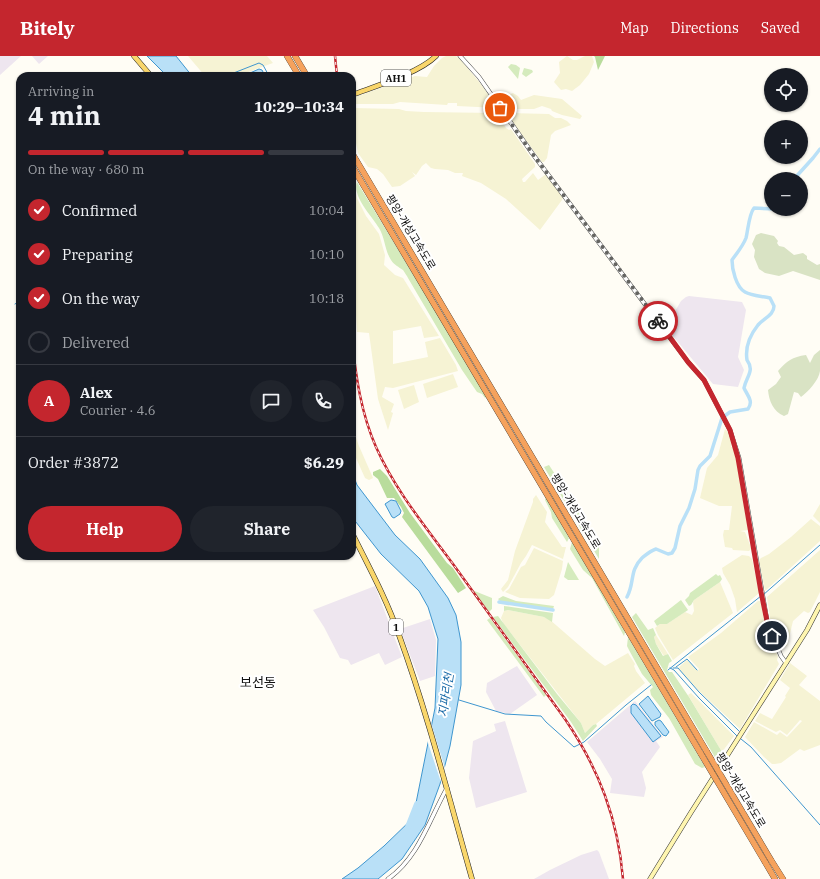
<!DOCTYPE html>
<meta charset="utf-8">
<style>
:root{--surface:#171b24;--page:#20242c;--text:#f1f3f6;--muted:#9ea1a6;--line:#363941;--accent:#c4262e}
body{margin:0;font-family:"IBM Plex Serif","Noto Sans KR",serif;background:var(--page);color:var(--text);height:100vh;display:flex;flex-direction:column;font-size:15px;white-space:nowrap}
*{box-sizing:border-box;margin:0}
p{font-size:13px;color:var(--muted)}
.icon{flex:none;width:22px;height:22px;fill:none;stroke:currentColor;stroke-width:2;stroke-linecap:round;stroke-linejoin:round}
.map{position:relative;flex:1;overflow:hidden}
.details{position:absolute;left:16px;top:16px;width:340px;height:488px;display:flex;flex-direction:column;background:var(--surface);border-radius:12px;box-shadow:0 1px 3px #0004}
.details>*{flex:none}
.tools{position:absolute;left:764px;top:12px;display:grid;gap:8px}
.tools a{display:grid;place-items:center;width:44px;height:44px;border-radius:50%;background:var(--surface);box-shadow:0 1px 3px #0004;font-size:20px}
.pin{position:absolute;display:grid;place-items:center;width:34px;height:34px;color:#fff;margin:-17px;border:2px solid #fff;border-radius:50%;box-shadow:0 1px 4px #0007}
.courier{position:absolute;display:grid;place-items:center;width:40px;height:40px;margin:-20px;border:3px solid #c4262e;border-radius:50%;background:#fff;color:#222;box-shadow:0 1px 5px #0007}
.headline em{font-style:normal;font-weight:700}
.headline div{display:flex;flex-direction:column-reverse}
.headline{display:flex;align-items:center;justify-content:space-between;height:68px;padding:0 12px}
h1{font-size:26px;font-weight:700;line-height:30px}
.bar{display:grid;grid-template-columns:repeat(4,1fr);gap:6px 4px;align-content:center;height:48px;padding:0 12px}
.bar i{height:5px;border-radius:3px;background:var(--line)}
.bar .active{background:var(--accent)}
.bar p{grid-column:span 4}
.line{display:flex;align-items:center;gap:10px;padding:0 12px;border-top:1px solid var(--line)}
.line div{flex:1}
.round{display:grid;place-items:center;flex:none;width:42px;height:42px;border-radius:21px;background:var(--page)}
ol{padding:0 12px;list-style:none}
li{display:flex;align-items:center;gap:12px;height:44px}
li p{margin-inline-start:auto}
li .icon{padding:4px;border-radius:50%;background:var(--accent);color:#fff;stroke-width:4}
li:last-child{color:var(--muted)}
li i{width:22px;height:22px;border:2px solid var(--line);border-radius:50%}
.action{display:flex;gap:8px;margin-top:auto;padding:8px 12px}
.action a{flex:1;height:46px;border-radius:24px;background:var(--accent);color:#fff;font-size:16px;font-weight:700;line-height:46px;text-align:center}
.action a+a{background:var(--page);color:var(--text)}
header{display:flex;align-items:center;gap:24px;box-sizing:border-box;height:56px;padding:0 20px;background:var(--accent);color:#fff}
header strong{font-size:19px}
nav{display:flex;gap:22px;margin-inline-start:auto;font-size:14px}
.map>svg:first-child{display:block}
</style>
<header>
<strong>Bitely</strong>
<nav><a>Map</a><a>Directions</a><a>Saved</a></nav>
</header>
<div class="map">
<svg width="820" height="823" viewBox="0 0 820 823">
<rect width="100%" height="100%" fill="#fffdf5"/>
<g fill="#eee6ef">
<path d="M0,0H21L0,19Z"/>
<path d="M32,0H48L39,8Z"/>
<path d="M689,240L742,246L746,254L738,301L744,314L738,331L713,328L672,279L674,257L681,245L686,241Z"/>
<path d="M375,530L402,601L385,609L379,597L351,609L348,604L340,602L324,571L313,554Z"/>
<path d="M430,563L436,584L435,620L420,625L400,573Z"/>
<path d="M517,610L537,639L510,658L496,655L486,636L487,627Z"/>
<path d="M635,645L663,681L656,685L660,691L642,716L646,732L644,741L610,737L612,723L600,703L587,686Z"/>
<path d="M505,665L527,736L476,752L469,722L473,685L496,675L494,668Z"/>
<path d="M597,794L599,796L609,823H534L550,814L581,799Z"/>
</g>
<g fill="#f6f3d4">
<path d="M188,0H267L273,7L237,20H205Z"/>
<path d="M446,0H456L461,4L480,27L498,52L457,50V47H448L447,49L400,46L393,48H352V42L415,20L427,21L434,10L442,2Z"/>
<path d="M567,0L573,4H577L585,0H592L594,6L589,18L580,29L572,35L566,33L561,34L554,26L560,17L559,6Z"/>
<path d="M513,37L518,40L521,44L534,39L562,43L582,60L580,63L562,59L552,55L551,53L542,50L534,53H504L500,46V43L505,40Z"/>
<path d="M352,52L399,53L406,55L424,56L495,57L499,60L506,72L509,74L511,73L535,108V111L522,123L523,126H525L533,117L538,124L546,118L563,141L562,144L540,174L506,143L481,127L462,120L463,117H455L448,114L435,113L431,112L426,107L422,110L416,119L412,116L415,120L400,130L392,131L383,118L377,113L368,111L358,97L355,82L352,76Z"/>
<path d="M506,57L549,58L555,62H561L567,65L571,69L555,75L551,79L547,102L544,106H542Z"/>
<path d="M352,121L357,142L366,160L379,178L385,199L384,209L395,219L403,222L439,280L424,282L421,270L393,275V308L428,301L425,286L440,282L456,309L458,315L393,332L385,331L382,341L394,348L391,356L393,357L388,374L378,343L369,277L357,276L352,189Z"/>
<path d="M453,318L458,331L427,342L423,328Z"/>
<path d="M414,329L419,346L404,353L398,334Z"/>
<path d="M352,371L359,390L373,422L369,424L365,422L352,393Z"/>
<path d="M725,373L730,378L732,387L731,391H734L748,474L740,475L745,476L750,489L751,493L749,495L733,494L732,492L725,491L723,479L724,474H729L732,450H719L700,442L707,412L718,399Z"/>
<path d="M536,439L547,456L545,466L558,485L562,491H566L563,503L532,489L526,500L521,507L508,531L503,536L501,533L508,524L515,495L533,446V443Z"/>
<path d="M820,448V467L813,460Z"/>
<path d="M811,463L820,470V485L765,535L759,504L761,502L769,498L791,481Z"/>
<path d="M534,492L563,505L562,513L554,539L549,543L520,542L505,536L509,533L521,511L525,509Z"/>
<path d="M820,494V536L810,556L808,557L804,555L793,565L787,590L779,591L771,568L767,541Z"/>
<path d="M742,499L749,500L752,503L759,537L737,556L735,543L730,529L723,517L722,512Z"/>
<path d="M720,526L733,557L673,604L658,579L655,572L660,568H667L685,556L692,559L694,555L693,546L694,544Z"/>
<path d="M758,545H760L761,547L764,564L778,601L777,604L779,608L740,673L698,634L678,612L687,604L698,615L699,613L688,601L721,577Z"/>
<path d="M508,554L544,561L549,563L595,603L605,610L628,597L635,608L634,610L636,615L645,627L596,668L593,669L585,677L581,667L503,567L501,562L504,555Z"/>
<path d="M656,579L668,598L664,600L656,588L654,581Z"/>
<path d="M790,607L807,620L799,629L820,645V689L804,695L800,693L781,707L775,708H772L764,701L745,681L754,666L777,679L780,676L787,681L802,665L800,664L787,679L780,674L776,676L755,665L760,657L772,663L786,641L785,640L790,632L780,624Z"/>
<path d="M691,637L734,680L722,696L688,639Z"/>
</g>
<g fill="#d5ebbd">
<path d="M511,8L516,9L520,12L518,23L508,11Z"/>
<path d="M524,12L532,14L533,16L526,21L522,18Z"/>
<path d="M357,126L487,340L485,342L482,338L477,336L462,314L408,222C407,220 405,217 403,214C399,211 394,209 391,204C385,195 385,182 379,172C372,160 352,141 357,126Z"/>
<path d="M549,409L581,458L577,464L580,469L584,464L599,489V503L544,411Z"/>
<path d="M546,441L569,482L567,486L552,462L551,456L545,444Z"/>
<path d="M572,486L625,576L624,580L592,522L583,514L570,493Z"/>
<path d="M568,506L579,524H568L564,521Z"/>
<path d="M716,518L718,520L720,519L722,523L720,526L694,544L691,549L689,550L685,544L689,540L690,537Z"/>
<path d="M472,534L492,542V553L489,556Z"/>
<path d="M503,540L516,545L554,550L553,553L501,546L498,543Z"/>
<path d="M681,544L688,554L667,568H660L657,570L654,565Z"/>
<path d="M504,550L553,557L552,566L544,561L508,554L504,555Z"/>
<path d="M636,557L648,574L653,572L656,579L654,581L656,588L663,600L668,598L672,605L669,607L667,614L669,616H672L689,641L722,696V698L716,703L632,561Z"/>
<path d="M498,560L557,638L581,667L585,677L593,669L596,668L597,670L583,685L571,666L493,561Z"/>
<path d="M490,562L546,639L544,641L487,564Z"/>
<path d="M628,581L705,711L702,712L695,708L669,662L651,639L650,634L653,631L642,618L629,594L627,590Z"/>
</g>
<g fill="#b9dc9c">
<path d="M594,0H605L598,14L595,1Z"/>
<path d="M380,413L387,420L410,457L447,507L453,512L466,532L458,537L402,461L404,457L401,451L394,442H387L378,423L373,419V416Z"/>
</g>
<g fill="#d9e3c4">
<path d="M761,177L774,180L778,185L777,187L779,190L784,191L794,199L803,197L807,200V203L817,209L820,208V224L793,215L779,220L765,217L759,213L754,201L755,194L752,188L756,179Z"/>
<path d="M820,294C820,301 820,308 820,315C819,324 808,336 801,341L798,337L794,336L788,358L784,360C773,355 769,345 768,334L776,328L781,321L778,315C787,305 792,301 806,299L810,307L814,299Z"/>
</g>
<g fill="#b9e0f7" stroke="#3f96cf">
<path d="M147,0H176L192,20H167Z"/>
<path d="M259,13L262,14L265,20H252L250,17Z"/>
<path d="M352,416L357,429L395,479L420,503L448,542L456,559L461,586V629L450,690L440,728L425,769L402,803L378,823H342L358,812L384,790L413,762L435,652L438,583L428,551L419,535L381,498L352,461Z"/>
<path d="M391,444L396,445L401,455L400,458L394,462L392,461L385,448Z"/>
<path d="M648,640L661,658L660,661L652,665L639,648Z"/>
<path d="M633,648L636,649L661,680L653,686L631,657V650Z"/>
<path d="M659,664L661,665L669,676L666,680L663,679L655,669V666Z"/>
</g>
<path fill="#fffdf5" d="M431,667L445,712L441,726L427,684Z"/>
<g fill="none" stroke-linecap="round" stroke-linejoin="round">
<g stroke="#3f96cf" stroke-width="1">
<path d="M226,20L259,7L263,9L269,20"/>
<path d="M15,248L20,245"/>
<path d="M763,539L820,489"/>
<path d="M676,611L687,603L697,614"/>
<path d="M670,612L674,614L699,642L738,681"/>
<path d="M673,612H678L699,636L739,675"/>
<path d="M668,614L761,540"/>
<path d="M459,644L505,658L541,660L546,666L574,691L584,686L626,649L651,629"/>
<path d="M741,683L751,691L820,769"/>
</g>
<g stroke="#b9e0f7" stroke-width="3.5">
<path d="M794,123L813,102L820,93"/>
<path d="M627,541C635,526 629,515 642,502C647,498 650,495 656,493L668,498L672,497L675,492L680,470L689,452L695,433L698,414L700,410L710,400L722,362L730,356L748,353C754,345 747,339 744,332C746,321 755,315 747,304C745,291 750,279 758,269C764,262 774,259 774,250L770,242C762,240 752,240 745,236C736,231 732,213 732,204C737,197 743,190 746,182C748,174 749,158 754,152L775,153"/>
<path d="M499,546L553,554"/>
</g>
<path stroke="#b9e0f7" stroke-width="6" d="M408,771L417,748"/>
<g stroke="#444" stroke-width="4.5">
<g id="tertiary">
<path d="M460,0L479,21L532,97L688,306L704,324L730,374L739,402L768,570L781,600L786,607"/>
<path d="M388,823C419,801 429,764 447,732"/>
</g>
</g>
<g stroke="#333" stroke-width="5">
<path id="secondary" d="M650,823L690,758L807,574L820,549"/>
</g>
<g stroke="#222" stroke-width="5.5">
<g id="primary">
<path d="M134,0L151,20"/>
<path d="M352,39C376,30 419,17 436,0"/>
<path d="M352,477C369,511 387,544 399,579C428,659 449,742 472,823"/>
</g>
</g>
<g stroke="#222" stroke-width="6">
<g id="motorway">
<path d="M287,0L299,20"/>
<path d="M295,0L307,20"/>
<path d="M352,97L707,696"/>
<path d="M352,110L701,698"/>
<path d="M771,804L783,823"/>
<path d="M765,806L775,823"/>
</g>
</g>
<use href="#tertiary" stroke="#fff" stroke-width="3.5"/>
<use href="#secondary" stroke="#fff6b0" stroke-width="4"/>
<use href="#primary" stroke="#f9d66b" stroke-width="4.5"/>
<use href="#motorway" stroke="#f5a25d" stroke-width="5.5"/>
<g stroke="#c4262e" stroke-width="2.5">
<g id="rail">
<path d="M335,0L337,20"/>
<path d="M352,285C356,321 361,357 376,391C395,434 425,470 453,508C490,559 527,611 565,663C599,713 618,763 623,823"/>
</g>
</g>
<use href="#rail" stroke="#fff" stroke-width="1" stroke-dasharray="3" stroke-linecap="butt"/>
<g stroke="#222" stroke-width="6" stroke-linecap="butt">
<g id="motorway-bridge">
<path d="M707,696L771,804"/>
<path d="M701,698L765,806"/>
</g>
</g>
<use href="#motorway-bridge" stroke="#f5a25d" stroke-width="5.5"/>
</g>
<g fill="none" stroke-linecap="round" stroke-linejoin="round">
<path stroke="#646461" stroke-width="4" stroke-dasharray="0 7.2" d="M500,52L532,97L658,265"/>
<path stroke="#c4262e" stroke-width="5" d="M658,265L688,306L704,324L730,374L738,402L761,536L768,570L772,580"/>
</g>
<g text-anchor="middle" stroke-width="4" stroke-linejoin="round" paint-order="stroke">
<g fill="#fff" stroke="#585858" stroke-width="1">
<rect x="381" y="14" width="30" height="16" rx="3"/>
<rect x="389" y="563" width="14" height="16" rx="3"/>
</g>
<g font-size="10" font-weight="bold" fill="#111">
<text x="396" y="26">AH1</text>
<text x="396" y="575">1</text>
</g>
<g font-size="11" fill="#111" stroke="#fff">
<text transform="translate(411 176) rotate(59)" y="4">평양-개성고속도로</text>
<text transform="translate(576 455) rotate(59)" y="4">평양-개성고속도로</text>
<text transform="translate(741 734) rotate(59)" y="4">평양-개성고속도로</text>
</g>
<g font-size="12" font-style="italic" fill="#1768a6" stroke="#fff">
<text transform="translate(446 639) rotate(-81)" y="4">지파리천</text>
</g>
<g font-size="13" fill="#111" stroke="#fff">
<text x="258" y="631">보선동</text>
</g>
</g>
</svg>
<div class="tools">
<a><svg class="icon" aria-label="locate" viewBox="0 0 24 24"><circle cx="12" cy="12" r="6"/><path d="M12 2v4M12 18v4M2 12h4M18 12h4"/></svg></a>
<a>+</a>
<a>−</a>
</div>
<div class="pin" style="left:500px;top:52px;background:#ea580c"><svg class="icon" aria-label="bag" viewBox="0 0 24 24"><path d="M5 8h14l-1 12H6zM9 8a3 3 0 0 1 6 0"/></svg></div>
<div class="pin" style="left:772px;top:580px;background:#1f2937"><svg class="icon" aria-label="home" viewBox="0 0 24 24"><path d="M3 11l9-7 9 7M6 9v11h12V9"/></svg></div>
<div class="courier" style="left:658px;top:265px"><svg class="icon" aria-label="bike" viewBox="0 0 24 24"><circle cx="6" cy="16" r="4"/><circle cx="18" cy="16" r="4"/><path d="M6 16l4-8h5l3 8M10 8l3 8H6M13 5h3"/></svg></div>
<section class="details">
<div class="headline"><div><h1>4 min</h1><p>Arriving in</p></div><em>10:29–10:34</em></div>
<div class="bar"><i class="active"></i><i class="active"></i><i class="active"></i><i></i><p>On the way · 680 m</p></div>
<ol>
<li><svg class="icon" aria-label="check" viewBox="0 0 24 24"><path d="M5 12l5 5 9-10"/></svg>Confirmed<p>10:04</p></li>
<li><svg class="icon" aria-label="check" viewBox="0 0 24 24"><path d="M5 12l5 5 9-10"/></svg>Preparing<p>10:10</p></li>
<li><svg class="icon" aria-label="check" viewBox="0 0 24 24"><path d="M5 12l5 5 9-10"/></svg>On the way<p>10:18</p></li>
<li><i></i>Delivered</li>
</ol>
<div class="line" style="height:72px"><b class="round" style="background:var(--accent);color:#fff">A</b><div><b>Alex</b><p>Courier · 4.6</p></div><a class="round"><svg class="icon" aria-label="chat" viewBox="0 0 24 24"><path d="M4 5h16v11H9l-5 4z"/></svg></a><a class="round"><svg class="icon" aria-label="phone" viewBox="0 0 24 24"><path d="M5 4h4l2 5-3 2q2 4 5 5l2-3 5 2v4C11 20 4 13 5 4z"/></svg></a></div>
<div class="line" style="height:52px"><div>Order #3872</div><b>$6.29</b></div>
<div class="action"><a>Help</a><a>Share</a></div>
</section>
</div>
